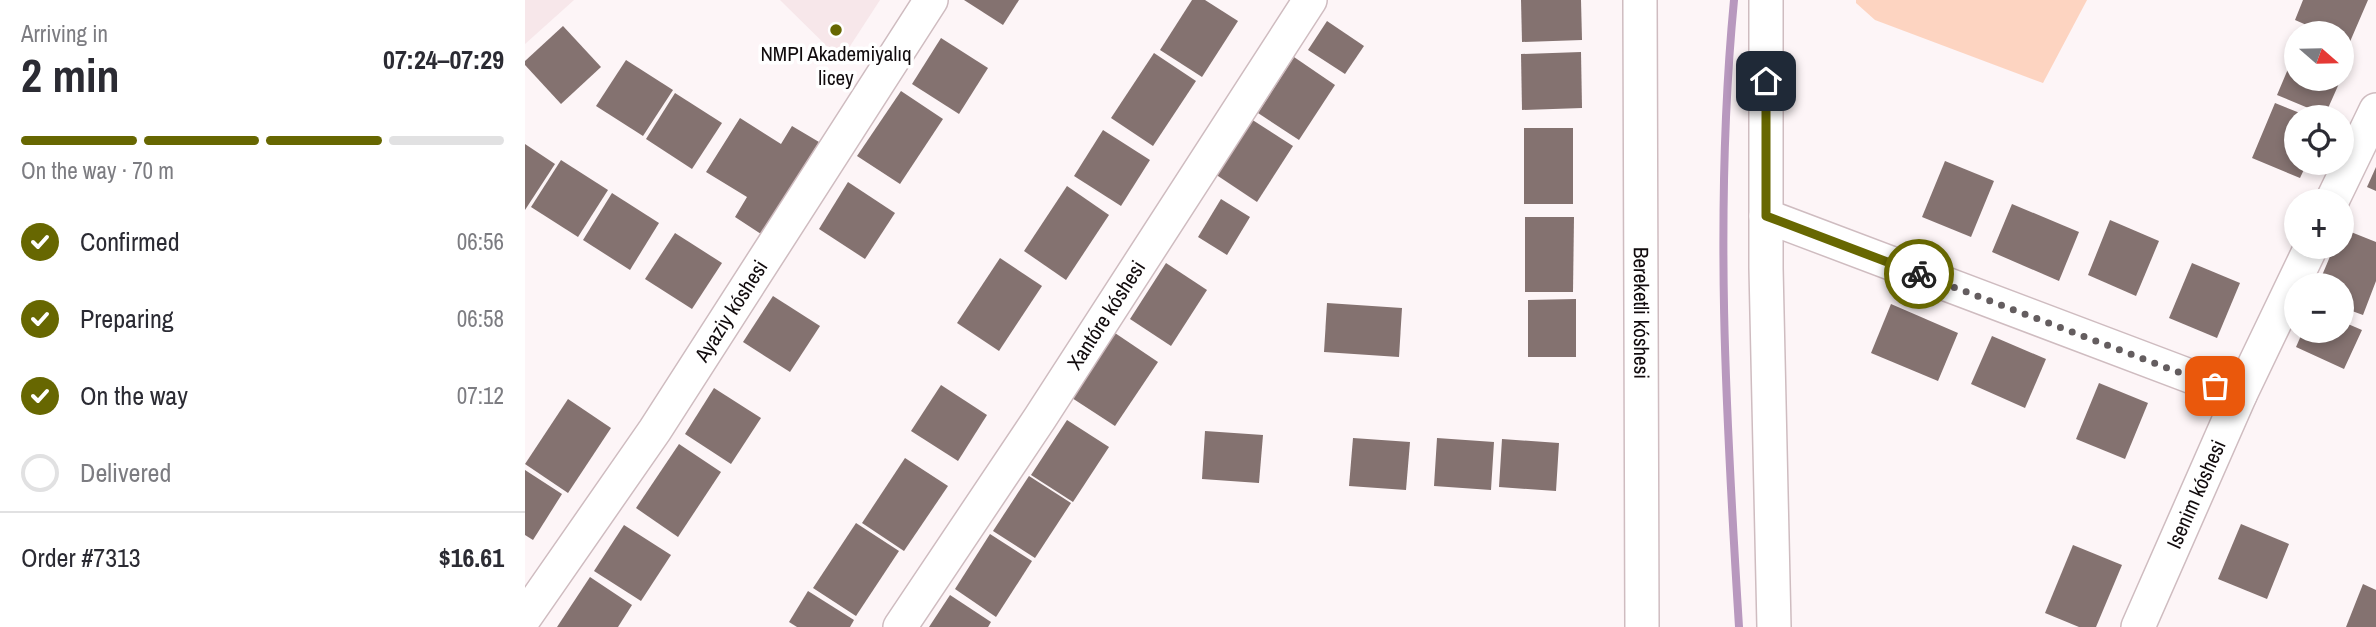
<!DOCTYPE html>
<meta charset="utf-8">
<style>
:root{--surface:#fff;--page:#f2f2f3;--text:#2b2b33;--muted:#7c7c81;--line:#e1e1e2;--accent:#676701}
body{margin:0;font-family:"Archivo Narrow",sans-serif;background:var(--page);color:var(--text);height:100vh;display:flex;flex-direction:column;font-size:26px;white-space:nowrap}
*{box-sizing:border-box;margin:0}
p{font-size:23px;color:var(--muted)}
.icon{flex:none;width:38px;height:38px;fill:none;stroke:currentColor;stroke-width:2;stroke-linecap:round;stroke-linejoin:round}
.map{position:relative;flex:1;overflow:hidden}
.details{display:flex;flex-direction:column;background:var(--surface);width:525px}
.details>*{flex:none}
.needle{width:46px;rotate:110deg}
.tools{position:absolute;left:1759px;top:21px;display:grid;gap:14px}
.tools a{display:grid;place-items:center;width:70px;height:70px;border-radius:50%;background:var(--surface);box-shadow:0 4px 10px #0003;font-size:35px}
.pin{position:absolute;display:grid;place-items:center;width:60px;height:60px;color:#fff;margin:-30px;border-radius:14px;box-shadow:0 4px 10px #0006}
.courier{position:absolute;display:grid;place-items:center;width:70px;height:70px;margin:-35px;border:5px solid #676701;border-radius:50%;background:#fff;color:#222;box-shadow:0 2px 9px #0007}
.summary em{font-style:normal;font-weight:700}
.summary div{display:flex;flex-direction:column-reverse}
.summary{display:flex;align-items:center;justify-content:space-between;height:119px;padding:0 21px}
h1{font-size:46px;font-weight:700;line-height:52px}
.bar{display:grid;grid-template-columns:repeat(4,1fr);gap:10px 7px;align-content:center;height:84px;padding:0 21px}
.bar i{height:9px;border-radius:5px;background:var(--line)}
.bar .active{background:var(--accent)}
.bar p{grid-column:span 4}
.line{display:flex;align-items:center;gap:18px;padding:0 21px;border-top:2px solid var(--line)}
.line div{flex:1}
ol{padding:0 21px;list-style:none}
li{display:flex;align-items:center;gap:21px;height:77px}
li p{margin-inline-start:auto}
li .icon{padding:7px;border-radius:50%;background:var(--accent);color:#fff;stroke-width:4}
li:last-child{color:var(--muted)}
li i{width:38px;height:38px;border:4px solid var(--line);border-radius:50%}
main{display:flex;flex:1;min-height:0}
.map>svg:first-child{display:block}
</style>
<main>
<section class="details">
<div class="summary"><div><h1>2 min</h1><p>Arriving in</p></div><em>07:24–07:29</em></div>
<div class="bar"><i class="active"></i><i class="active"></i><i class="active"></i><i></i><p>On the way · 70 m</p></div>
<ol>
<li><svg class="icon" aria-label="check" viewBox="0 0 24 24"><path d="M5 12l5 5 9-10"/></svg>Confirmed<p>06:56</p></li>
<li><svg class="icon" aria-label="check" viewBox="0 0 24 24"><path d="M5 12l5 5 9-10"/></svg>Preparing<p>06:58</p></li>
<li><svg class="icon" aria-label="check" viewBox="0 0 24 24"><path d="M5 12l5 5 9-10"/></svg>On the way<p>07:12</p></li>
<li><i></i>Delivered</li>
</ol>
<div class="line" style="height:91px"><div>Order #7313</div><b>$16.61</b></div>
</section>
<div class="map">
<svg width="1851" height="627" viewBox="0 0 1851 627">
<rect width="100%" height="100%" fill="#fdf5f7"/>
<g fill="#f7e7ea">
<path d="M0,0H49L0,44Z"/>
<path d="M255,0H355L316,60Z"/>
</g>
<path fill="#fdd4c1" d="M1331,0H1562L1518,83L1350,20L1331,3Z"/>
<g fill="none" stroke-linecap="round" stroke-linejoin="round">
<path stroke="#b898be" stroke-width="8" d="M1209,0C1189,209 1201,418 1214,627"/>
</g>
<g fill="#847270">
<path d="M439,0H494L478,25Z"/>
<path d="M667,0H680L713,21L677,77L635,50Z"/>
<path d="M996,0H1056L1057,40L997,42Z"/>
<path d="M1778,0H1843L1824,44L1816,41V33H1800L1770,20Z"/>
<path d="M802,21L839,46L820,74L783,50Z"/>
<path d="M38,26L76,67L36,104L0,65V61Z"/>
<path d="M416,38L463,68L434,114L387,84Z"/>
<path d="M1771,50V79H1816L1800,115L1752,95Z"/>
<path d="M1056,52L1057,108L997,110L996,54Z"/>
<path d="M629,53L671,81L628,146L586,118Z"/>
<path d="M769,57L810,85L774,140L733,113Z"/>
<path d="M101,60L148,90L118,136L71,106Z"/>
<path d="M376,91L418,119L375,184L332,156Z"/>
<path d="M150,93L197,123L167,169L121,139Z"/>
<path d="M1750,103L1785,117H1771V163H1782L1775,178L1727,158Z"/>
<path d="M215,118L256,144L267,126L294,142L236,234L210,217L222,197L181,172Z"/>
<path d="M726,119L768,146L732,202L690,174Z"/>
<rect x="999" y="128" width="49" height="76"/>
<path d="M578,130L625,160L596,206L549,176Z"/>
<path d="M0,144L30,164L0,210Z"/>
<path d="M36,160L83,190L53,237L6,207Z"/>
<path d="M1420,161L1469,181L1446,237L1397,217Z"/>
<path d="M1851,167V191L1842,187Z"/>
<path d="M323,182L370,213L340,259L294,229Z"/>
<path d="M542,186L584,215L541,280L499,251Z"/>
<path d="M87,193L134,223L105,270L58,240Z"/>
<path d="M696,199L725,217L702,255L673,237Z"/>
<path d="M1487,204L1554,232L1534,281L1467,252Z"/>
<path d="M1000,217H1049L1048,292H1000Z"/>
<path d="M1585,220L1634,241L1611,296L1563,275Z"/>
<path d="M1816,228L1851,242V281L1838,315L1816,307V285H1793L1809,247H1816Z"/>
<path d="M150,233L197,263L167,309L120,279Z"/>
<path d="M475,258L517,286L474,351L432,323Z"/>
<path d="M641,263L682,290L646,346L605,319Z"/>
<path d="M1667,263L1715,283L1692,338L1644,318Z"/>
<path d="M248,296L295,326L265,372L218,342Z"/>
<path d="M1051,299V357H1003V300Z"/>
<path d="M802,303L877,308L874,357L799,352Z"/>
<path d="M1366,304L1433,333L1413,381L1346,353Z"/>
<path d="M1816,321L1837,330L1819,369L1771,347L1778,331H1816Z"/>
<path d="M590,333L633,362L590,426L547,398Z"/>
<path d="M1467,336L1521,359L1500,408L1446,384Z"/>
<path d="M1574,383L1623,403L1600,459L1551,439Z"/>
<path d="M416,385L462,415L433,461L386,431Z"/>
<path d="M189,388L236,418L206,464L160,434Z"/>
<path d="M43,399L86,428L43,493L0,464Z"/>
<path d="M542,420L584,447L548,502L506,475Z"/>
<path d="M680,431L738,435L734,483L677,479Z"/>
<path d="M828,438L885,442L881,490L824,486Z"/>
<path d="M912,438L969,442L966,490L909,486Z"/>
<path d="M977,439L1034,443L1031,491L974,487Z"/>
<path d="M154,444L196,472L153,537L111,508Z"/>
<path d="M380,458L423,486L379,551L337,523Z"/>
<path d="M0,470L37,494L8,540L0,535Z"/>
<path d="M504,476L546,503L510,558L468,531Z"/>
<path d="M331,523L374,551L331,616L288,588Z"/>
<path d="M1716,524L1764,544L1742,599L1693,579Z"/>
<path d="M99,525L146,555L116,601L69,571Z"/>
<path d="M465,534L507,561L471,617L430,589Z"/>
<path d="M1548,545L1597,565L1571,627H1554L1520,613Z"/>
<path d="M65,577L107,605L93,627H32Z"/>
<path d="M1838,584L1851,590V627H1821Z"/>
<path d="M283,591L329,620L325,627H272L264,622Z"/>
<path d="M425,595L466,622L463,627H404Z"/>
</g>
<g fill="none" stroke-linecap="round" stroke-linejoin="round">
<g stroke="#cfbcc0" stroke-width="36">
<g id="minor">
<path id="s1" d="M1115,0L1117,627"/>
<path d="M1241,0V268L1249,627"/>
<path d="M1807,201L1851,110"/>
<path d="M1241,216L1715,395"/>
<path id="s2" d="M0,617L130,430L406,0"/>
<path id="s3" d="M375,627L515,418L785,0"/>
<path id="s4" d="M1613,627L1715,395L1786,247"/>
</g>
</g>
<use href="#minor" stroke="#fff" stroke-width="33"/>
</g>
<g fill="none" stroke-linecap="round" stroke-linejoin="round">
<path stroke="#645d5f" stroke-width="7" stroke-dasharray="0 12.6" d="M1394,274L1690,386"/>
<path stroke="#676701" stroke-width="9" d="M1241,81V216L1394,274"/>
</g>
<circle fill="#676701" stroke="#fff" stroke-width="2.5" cx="311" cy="30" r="7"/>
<g text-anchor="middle" stroke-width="7" stroke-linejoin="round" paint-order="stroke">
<g font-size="21" fill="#110b0d" stroke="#fff">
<text x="311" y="61">NMPI Akademiyalıq<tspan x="311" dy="24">licey</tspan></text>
</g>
<g font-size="21" fill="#110b0d" stroke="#fff">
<text dy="7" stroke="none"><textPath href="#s2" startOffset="369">Ayaziy kóshesi</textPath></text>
<text dy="7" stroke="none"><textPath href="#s3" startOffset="374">Xantóre kóshesi</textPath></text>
<text dy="7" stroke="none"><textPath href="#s1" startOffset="313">Bereketli kóshesi</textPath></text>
<text dy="7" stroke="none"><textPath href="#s4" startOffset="145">Isenim kóshesi</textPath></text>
</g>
</g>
</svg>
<div class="tools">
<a><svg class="needle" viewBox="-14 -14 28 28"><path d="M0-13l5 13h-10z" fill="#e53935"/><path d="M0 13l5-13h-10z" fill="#7c7c81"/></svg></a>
<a><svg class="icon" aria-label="locate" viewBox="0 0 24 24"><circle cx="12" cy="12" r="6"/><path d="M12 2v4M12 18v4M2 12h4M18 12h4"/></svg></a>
<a>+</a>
<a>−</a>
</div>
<div class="pin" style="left:1690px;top:386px;background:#ea580c"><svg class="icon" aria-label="bag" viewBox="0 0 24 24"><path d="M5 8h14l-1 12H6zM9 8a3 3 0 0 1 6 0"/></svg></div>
<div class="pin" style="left:1241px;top:81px;background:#1f2937"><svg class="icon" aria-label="home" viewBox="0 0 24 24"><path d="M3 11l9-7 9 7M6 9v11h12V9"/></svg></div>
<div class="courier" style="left:1394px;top:274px"><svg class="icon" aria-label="bike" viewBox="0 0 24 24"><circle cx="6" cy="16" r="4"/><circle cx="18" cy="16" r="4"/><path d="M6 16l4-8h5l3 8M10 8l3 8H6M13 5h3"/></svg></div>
</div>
</main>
